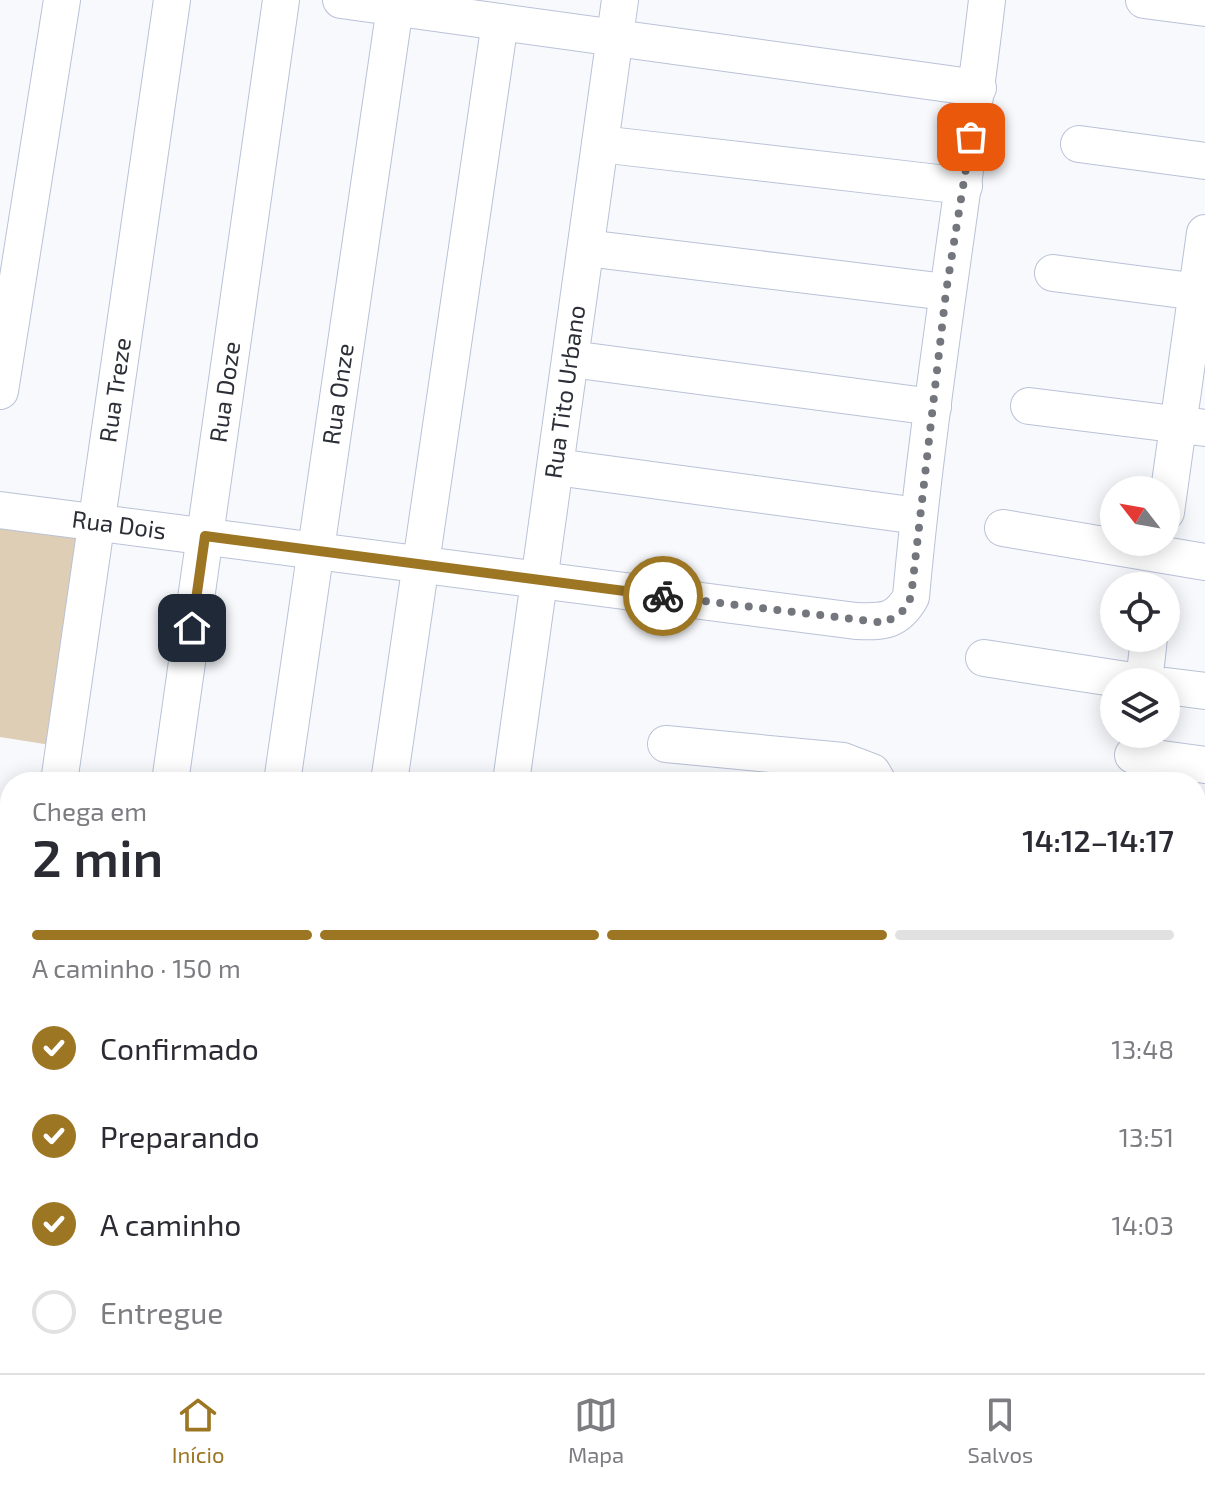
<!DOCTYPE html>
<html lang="pt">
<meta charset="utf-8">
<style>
:root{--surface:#fff;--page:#f7f7f7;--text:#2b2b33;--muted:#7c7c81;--line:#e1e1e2;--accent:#9d7623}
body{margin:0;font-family:"Exo 2",sans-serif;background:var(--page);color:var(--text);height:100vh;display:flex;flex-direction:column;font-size:30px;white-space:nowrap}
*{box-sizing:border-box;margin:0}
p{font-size:26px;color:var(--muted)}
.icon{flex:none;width:44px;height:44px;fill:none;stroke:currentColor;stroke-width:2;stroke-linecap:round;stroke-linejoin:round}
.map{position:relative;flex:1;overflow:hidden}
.details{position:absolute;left:0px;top:772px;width:1206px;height:602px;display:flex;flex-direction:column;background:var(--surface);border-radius:32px 32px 0 0;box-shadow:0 4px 20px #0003}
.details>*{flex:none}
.needle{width:52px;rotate:301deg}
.controls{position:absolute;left:1100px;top:476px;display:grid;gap:16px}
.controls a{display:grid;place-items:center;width:80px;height:80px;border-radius:50%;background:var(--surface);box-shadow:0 4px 20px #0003;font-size:40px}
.pin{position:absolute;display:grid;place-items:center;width:68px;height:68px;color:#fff;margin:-34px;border-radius:16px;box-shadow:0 4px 12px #0006}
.courier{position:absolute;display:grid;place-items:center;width:80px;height:80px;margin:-40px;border:6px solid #9d7623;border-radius:50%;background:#fff;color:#222;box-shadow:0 2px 10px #0007}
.overview em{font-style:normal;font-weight:600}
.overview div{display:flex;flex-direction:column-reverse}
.overview{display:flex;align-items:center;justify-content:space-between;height:136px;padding:0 32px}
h1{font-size:52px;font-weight:600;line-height:60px}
.bar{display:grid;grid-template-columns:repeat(4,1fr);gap:12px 8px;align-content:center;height:96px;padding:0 32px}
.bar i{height:10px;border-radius:6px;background:var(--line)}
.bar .active{background:var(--accent)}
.bar p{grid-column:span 4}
ol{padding:0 32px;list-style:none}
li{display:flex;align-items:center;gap:24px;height:88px}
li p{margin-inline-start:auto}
li .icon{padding:8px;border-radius:50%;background:var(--accent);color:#fff;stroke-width:4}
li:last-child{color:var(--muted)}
li i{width:44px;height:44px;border:4px solid var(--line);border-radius:50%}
.tabs{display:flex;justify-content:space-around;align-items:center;height:112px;border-top:2px solid var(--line);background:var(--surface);font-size:22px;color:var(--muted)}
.tabs a{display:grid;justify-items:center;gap:4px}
.tabs .active{color:var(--accent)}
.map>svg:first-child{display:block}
</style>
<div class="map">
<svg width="1205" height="1373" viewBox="0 0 1205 1373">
<rect width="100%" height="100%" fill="#f7f9fd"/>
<path fill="#ddceb5" d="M0,515L93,530L57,746L0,737Z"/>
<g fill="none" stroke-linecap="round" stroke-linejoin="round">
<g stroke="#8c9cc3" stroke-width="46">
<path d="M0,1237L10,1240"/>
<path d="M486,1364L509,1373"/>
</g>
<g stroke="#b9c2d6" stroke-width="38">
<g id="minor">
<path d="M341,0L978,88"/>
<path d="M1144,0L1205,8"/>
<path d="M600,144L964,186"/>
<path d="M1079,144L1205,161"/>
<path d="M586,248L946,292"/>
<path d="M1053,273L1205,293"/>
<path d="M571,359L933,407"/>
<path d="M0,391L62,0"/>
<path d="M1029,406L1205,428"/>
<path d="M556,467L918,516"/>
<path id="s1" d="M0,510L856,621C883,622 897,622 911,597C929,397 964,199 987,0"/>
<path d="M1166,512L1205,233"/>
<path d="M1003,528L1205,562"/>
<path d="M984,658L1139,682"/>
<path d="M1144,682L1149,638"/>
<path d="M1166,686L1205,691"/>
<path d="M666,744L843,761L872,772L878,782"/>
<path d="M1133,755L1205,765"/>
<path id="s2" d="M59,782L172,0"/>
<path id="s3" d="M170,782L281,0"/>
<path id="s4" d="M282,782L395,7"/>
<path d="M389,782L500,22"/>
<path id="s5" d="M511,782L620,0"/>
<path d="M1196,953H1205"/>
<path d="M1196,1088L1205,1090"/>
<path d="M0,1107L10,1109"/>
<path d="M0,1151L10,1154"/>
<path d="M1196,1211L1205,1212"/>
<path d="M0,1305L10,1309"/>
<path d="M1196,1357L1205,1359"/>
<path d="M164,1364L183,1373"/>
<path d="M614,1364L638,1373"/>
<path d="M663,1373L665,1364"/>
<path d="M1049,1373L1051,1364"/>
</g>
</g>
<use href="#minor" stroke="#fff" stroke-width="36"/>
</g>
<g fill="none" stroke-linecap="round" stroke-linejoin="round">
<path stroke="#73767c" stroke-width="8" stroke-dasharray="0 14.4" d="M663,596L885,623L904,610L911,597L946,292L971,137"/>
<path stroke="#9d7623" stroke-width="10" d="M192,628L205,536L663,596"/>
</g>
<g text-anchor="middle" stroke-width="6" stroke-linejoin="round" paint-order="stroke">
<g font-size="24" fill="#2c2f37" stroke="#fff">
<text dy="8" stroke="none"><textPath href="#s2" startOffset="396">Rua Treze</textPath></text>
<text dy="8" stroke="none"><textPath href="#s3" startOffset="394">Rua Doze</textPath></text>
<text dy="8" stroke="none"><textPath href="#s5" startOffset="394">Rua Tito Urbano</textPath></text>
<text dy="8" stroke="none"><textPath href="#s4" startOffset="392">Rua Onze</textPath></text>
<text dy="8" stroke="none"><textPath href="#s1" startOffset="120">Rua Dois</textPath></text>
</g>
</g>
</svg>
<div class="controls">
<a><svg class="needle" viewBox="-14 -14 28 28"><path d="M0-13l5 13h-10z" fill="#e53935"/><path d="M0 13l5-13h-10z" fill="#7c7c81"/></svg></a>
<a><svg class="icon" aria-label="locate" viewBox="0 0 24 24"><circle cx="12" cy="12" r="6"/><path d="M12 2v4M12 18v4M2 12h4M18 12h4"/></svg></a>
<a><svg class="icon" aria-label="layers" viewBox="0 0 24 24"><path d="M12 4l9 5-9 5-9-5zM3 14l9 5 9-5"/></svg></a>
</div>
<div class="pin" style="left:971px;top:137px;background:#ea580c"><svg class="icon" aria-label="bag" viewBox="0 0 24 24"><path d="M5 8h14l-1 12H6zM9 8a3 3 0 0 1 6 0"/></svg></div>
<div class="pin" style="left:192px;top:628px;background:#1f2937"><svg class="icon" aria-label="home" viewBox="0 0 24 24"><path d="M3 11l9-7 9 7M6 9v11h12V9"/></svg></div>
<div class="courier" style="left:663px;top:596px"><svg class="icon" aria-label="bike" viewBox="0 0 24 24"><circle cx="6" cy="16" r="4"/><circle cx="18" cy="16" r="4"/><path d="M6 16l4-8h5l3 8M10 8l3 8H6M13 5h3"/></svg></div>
<section class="details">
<div class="overview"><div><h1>2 min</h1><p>Chega em</p></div><em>14:12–14:17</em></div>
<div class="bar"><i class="active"></i><i class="active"></i><i class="active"></i><i></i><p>A caminho · 150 m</p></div>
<ol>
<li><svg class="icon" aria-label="check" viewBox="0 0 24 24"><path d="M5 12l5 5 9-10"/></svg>Confirmado<p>13:48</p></li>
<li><svg class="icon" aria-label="check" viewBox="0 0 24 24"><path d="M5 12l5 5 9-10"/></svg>Preparando<p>13:51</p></li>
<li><svg class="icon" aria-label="check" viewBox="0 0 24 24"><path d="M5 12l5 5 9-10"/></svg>A caminho<p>14:03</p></li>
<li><i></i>Entregue</li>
</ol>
</section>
</div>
<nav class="tabs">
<a class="active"><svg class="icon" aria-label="home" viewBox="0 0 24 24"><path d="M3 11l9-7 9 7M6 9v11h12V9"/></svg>Início</a>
<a><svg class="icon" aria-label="map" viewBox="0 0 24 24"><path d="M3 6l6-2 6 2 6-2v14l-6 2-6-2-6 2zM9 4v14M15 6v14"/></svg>Mapa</a>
<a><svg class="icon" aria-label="saved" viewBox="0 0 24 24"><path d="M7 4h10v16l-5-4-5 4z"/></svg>Salvos</a>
</nav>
